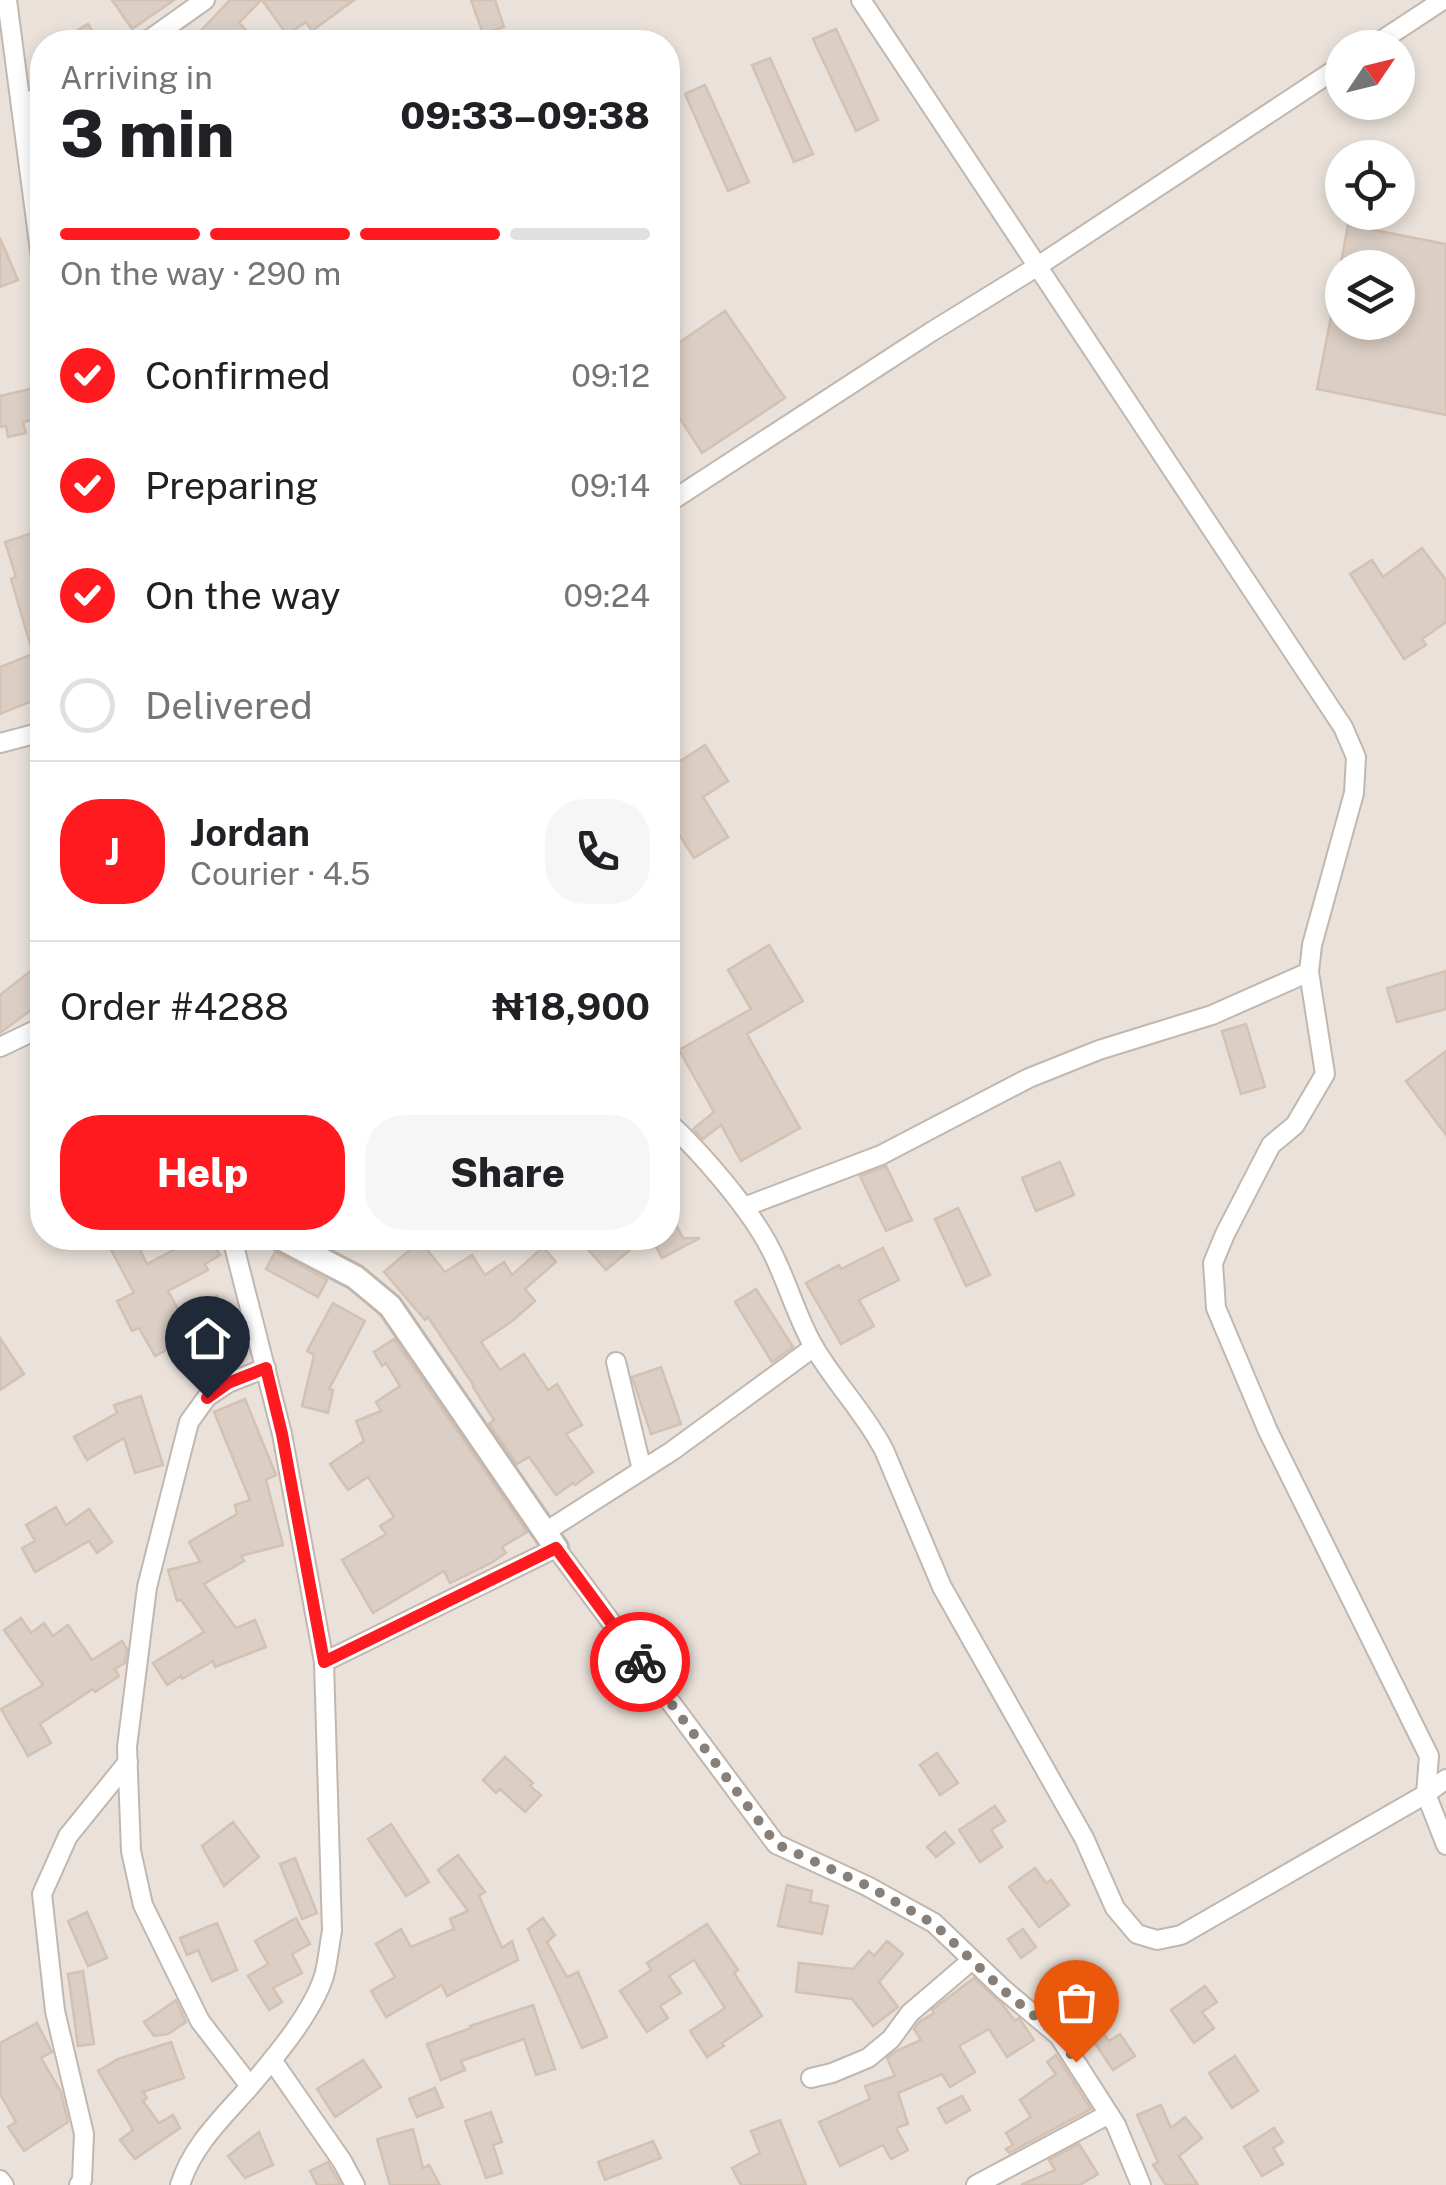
<!DOCTYPE html>
<meta charset="utf-8">
<style>
:root{--surface:#fff;--page:#f6f6f6;--text:#202124;--muted:#757577;--line:#e0e0e0;--accent:#ff1a20}
body{margin:0;font-family:"Public Sans",sans-serif;background:var(--page);color:var(--text);height:100vh;display:flex;flex-direction:column;font-size:38px;white-space:nowrap}
*{box-sizing:border-box;margin:0}
p{font-size:32px;color:var(--muted)}
.icon{flex:none;width:55px;height:55px;fill:none;stroke:currentColor;stroke-width:2;stroke-linecap:round;stroke-linejoin:round}
.map{position:relative;flex:1;overflow:hidden}
.panel{position:absolute;left:30px;top:30px;width:650px;height:1220px;display:flex;flex-direction:column;background:var(--surface);border-radius:40px;box-shadow:0 5px 15px #0003}
.panel>*{flex:none}
.needle{width:65px;rotate:55deg}
.tools{position:absolute;left:1325px;top:30px;display:grid;gap:20px}
.tools a{display:grid;place-items:center;width:90px;height:90px;border-radius:50%;background:var(--surface);box-shadow:0 5px 15px #0003;font-size:50px}
.pin{position:absolute;display:grid;place-items:center;width:85px;height:85px;color:#fff;margin:-102px -42px;border-radius:50% 50% 50% 0;rotate:-45deg;box-shadow:0 0 10px #0007}
.pin .icon{rotate:45deg}
.courier{position:absolute;display:grid;place-items:center;width:100px;height:100px;margin:-50px;border:8px solid #ff1a20;border-radius:50%;background:#fff;color:#222;box-shadow:0 2px 12px #0007}
.overview em{font-style:normal;font-weight:800}
.overview div{display:flex;flex-direction:column-reverse}
.overview{display:flex;align-items:center;justify-content:space-between;height:170px;padding:0 30px}
h1{font-size:65px;font-weight:800;line-height:75px}
.bar{display:grid;grid-template-columns:repeat(4,1fr);gap:15px 10px;align-content:center;height:120px;padding:0 30px}
.bar i{height:12px;border-radius:8px;background:var(--line)}
.bar .on{background:var(--accent)}
.bar p{grid-column:span 4}
.line{display:flex;align-items:center;gap:25px;padding:0 30px;border-top:2px solid var(--line)}
.line div{flex:1}
.round{display:grid;place-items:center;flex:none;width:105px;height:105px;border-radius:40px;background:var(--page)}
ol{padding:0 30px;list-style:none}
li{display:flex;align-items:center;gap:30px;height:110px}
li p{margin-inline-start:auto}
li .icon{padding:10px;border-radius:50%;background:var(--accent);color:#fff;stroke-width:4}
li:last-child{color:var(--muted)}
li i{width:55px;height:55px;border:5px solid var(--line);border-radius:50%}
.button{display:flex;gap:20px;margin-top:auto;padding:20px 30px}
.button a{flex:1;height:115px;border-radius:40px;background:var(--accent);color:#fff;font-size:40px;font-weight:800;line-height:115px;text-align:center}
.button a+a{background:var(--page);color:var(--text)}
.map>svg:first-child{display:block}
</style>
<div class="map">
<svg width="1446" height="2185" viewBox="0 0 1446 2185">
<rect width="100%" height="100%" fill="#f6f1ec"/>
<path fill="#eae2da" fill-rule="evenodd" d="M0,0H1446V2185H0ZM42,42H668V1238H42ZM1342,48H1398V102H1342ZM1342,158H1398V212H1342ZM1342,268H1398V322H1342Z"/>
<g fill="#dbcec4" stroke="#d3c1b3" stroke-width="2.5">
<path d="M112,0H174L132,29Z"/>
<path d="M230,0H261L239,23L258,42H203L196,36Z"/>
<path d="M262,0H354L312,31L306,22L287,35Z"/>
<path d="M471,0H495L504,27L483,34Z"/>
<path d="M88,24L99,42H58Z"/>
<path d="M836,29L878,120L856,131L813,39Z"/>
<path d="M770,58L813,154L794,162L752,65Z"/>
<path d="M705,85L749,182L728,191L685,94Z"/>
<path d="M1348,225L1446,244V415L1317,389L1336,291L1342,292V322H1398V268H1340Z"/>
<path d="M0,238L18,280L0,287Z"/>
<path d="M725,311L785,398L702,453L668,400V330L677,344Z"/>
<path d="M34,388L41,418L23,422L26,433L8,437L6,426L0,427V396Z"/>
<path d="M42,530V563L39,564L42,576V697L0,714V667L33,654L11,579L16,577L5,542Z"/>
<path d="M1422,548L1446,580V622L1422,639L1426,645L1404,659L1350,574L1372,560L1383,577Z"/>
<path d="M705,745L728,781L703,797L728,837L694,858L668,817V749L677,763Z"/>
<path d="M769,945L803,1001L747,1034L800,1128L741,1161L721,1125L703,1139L693,1129L714,1112L679,1050L751,1009L728,970Z"/>
<path d="M42,962V1002L0,1033V995Z"/>
<path d="M1446,971V1009L1397,1022L1387,988Z"/>
<path d="M1246,1024L1265,1087L1241,1094L1222,1031Z"/>
<path d="M1446,1051V1135L1406,1081Z"/>
<path d="M1060,1162L1074,1195L1036,1211L1022,1178Z"/>
<path d="M886,1166L912,1220L886,1231L860,1176Z"/>
<path d="M958,1208L990,1275L966,1286L935,1219Z"/>
<path d="M668,1210L683,1238H700L662,1258L654,1243L668,1238Z"/>
<path d="M119,1238H134L147,1264L194,1239L198,1247L211,1240L220,1255L205,1264L208,1270L168,1291L182,1316L217,1296L232,1323L207,1337L203,1330L155,1356L139,1328L132,1331L117,1301L134,1293L108,1244Z"/>
<path d="M578,1238H621L631,1249L606,1270Z"/>
<path d="M420,1241L445,1272L472,1255L485,1275L504,1262L512,1275L543,1247L556,1262L525,1289L535,1301L511,1322L481,1342L500,1370L524,1354L548,1390L557,1384L582,1425L566,1434L593,1472L575,1485L573,1483L556,1495L529,1457L517,1464L489,1424L494,1420L473,1387L474,1386L428,1317L425,1320L384,1272Z"/>
<path d="M883,1248L899,1280L859,1300L874,1326L841,1344L806,1283L839,1265L841,1269Z"/>
<path d="M275,1252L327,1280L318,1297L266,1269Z"/>
<path d="M756,1289L793,1347L772,1362L735,1302Z"/>
<path d="M333,1303L365,1321L329,1389L333,1390L328,1413L302,1406L314,1355L307,1351Z"/>
<path d="M0,1338L24,1374L0,1390Z"/>
<path d="M394,1339L527,1532L502,1547L506,1553L491,1563L450,1583L444,1571L373,1613L342,1560L386,1534L380,1526L394,1517L368,1477L348,1490L330,1464L364,1441L356,1421L381,1411L376,1402L400,1386L386,1363L382,1366L374,1352Z"/>
<path d="M661,1367L681,1424L651,1434L632,1377Z"/>
<path d="M141,1396L163,1465L135,1473L124,1438L87,1460L74,1437L117,1413L114,1405Z"/>
<path d="M245,1399L276,1475L266,1480L283,1545L241,1556L244,1561L204,1584L236,1628L255,1620L266,1647L215,1667L213,1661L182,1679L181,1676L167,1685L153,1663L204,1632L181,1600L177,1601L168,1570L200,1562L189,1542L237,1514L235,1505L250,1500L214,1412Z"/>
<path d="M56,1507L66,1525L89,1509L112,1542L97,1553L89,1541L35,1572L22,1548L35,1541L26,1525Z"/>
<path d="M21,1618L31,1633L44,1623L53,1636L68,1625L92,1660L122,1641L127,1649L125,1663L115,1669L119,1676L95,1692L93,1689L40,1724L51,1743L28,1756L1,1709L43,1685L4,1630Z"/>
<path d="M937,1753L958,1783L940,1795L920,1765Z"/>
<path d="M505,1757L533,1783L530,1786L541,1795L525,1812L500,1789L496,1793L483,1780Z"/>
<path d="M995,1806L1005,1821L991,1830L1002,1847L980,1862L959,1830Z"/>
<path d="M233,1822L259,1857L224,1886L202,1846Z"/>
<path d="M391,1824L429,1882L406,1896L368,1839Z"/>
<path d="M945,1832L954,1843L936,1857L927,1847Z"/>
<path d="M458,1855L485,1892L479,1896L502,1948L512,1941L518,1960L447,1996L442,1985L386,2017L371,1991L395,1977L376,1944L401,1929L411,1947L454,1929L450,1919L468,1911L438,1870Z"/>
<path d="M295,1858L317,1913L302,1919L280,1864Z"/>
<path d="M1035,1868L1046,1883L1051,1880L1069,1905L1039,1927L1009,1887Z"/>
<path d="M787,1885L812,1891L810,1902L828,1906L822,1934L778,1926Z"/>
<path d="M87,1912L107,1958L88,1966L68,1921Z"/>
<path d="M296,1918L310,1944L292,1954L302,1973L273,1988L282,2002L269,2010L248,1976L268,1964L255,1941Z"/>
<path d="M543,1918L555,1935L547,1942L567,1977L578,1972L607,2037L582,2048L528,1929Z"/>
<path d="M217,1923L237,1970L212,1981L198,1950L187,1955L180,1938Z"/>
<path d="M707,1924L738,1970L734,1973L762,2016L722,2043L724,2046L707,2057L690,2031L725,2008L694,1960L669,1976L681,1993L660,2006L668,2018L647,2032L620,1991L651,1970L647,1963Z"/>
<path d="M1023,1929L1036,1947L1021,1958L1008,1939Z"/>
<path d="M887,1941L903,1954L879,1982L898,2007L873,2026L852,1999L796,1992L799,1963L853,1969L869,1951L874,1956Z"/>
<path d="M83,1971L94,2044L78,2046L68,1974Z"/>
<path d="M974,1978L1002,2004L1015,2021L1019,2018L1021,2021L1034,2040L1007,2057L989,2029L959,2046L975,2072L950,2087L942,2074L898,2093L908,2124L896,2128L908,2150L891,2159L883,2145L840,2166L819,2122L870,2099L865,2086L895,2076L887,2058L896,2051L921,2040L914,2029L919,2022L934,2013L932,2010Z"/>
<path d="M1205,1986L1217,2002L1202,2012L1214,2028L1194,2043L1171,2010Z"/>
<path d="M1078,1998L1109,2041L1120,2034L1135,2056L1113,2070L1088,2033L1083,2037L1062,2010Z"/>
<path d="M176,2000L186,2022L168,2034L154,2036L144,2022Z"/>
<path d="M533,2005L555,2069L536,2075L524,2039L461,2061L465,2070L441,2080L427,2044L471,2028L470,2026Z"/>
<path d="M37,2023L52,2052L41,2058L61,2092L68,2122L24,2151L8,2127L16,2122L0,2094V2043Z"/>
<path d="M171,2042L184,2078L143,2092L147,2098L143,2101L159,2123L173,2115L180,2128L135,2159L120,2140L133,2130L98,2071L118,2059Z"/>
<path d="M1056,2055L1091,2109L1009,2153L1006,2149L1013,2145L1006,2133L1031,2117L1020,2100L1056,2074L1047,2062Z"/>
<path d="M1235,2056L1258,2091L1232,2108L1209,2073Z"/>
<path d="M363,2060L381,2087L335,2117L317,2089Z"/>
<path d="M435,2088L443,2107L417,2117L409,2099Z"/>
<path d="M962,2096L970,2110L946,2123L938,2108Z"/>
<path d="M1161,2105L1171,2128L1185,2117L1202,2138L1179,2156L1198,2185H1166L1153,2165L1158,2162L1137,2115Z"/>
<path d="M491,2112L502,2142L493,2145L502,2173L486,2178L465,2121Z"/>
<path d="M780,2120L806,2185H741L732,2168L760,2153L751,2131Z"/>
<path d="M1274,2128L1283,2142L1273,2148L1283,2164L1262,2176L1244,2147Z"/>
<path d="M413,2129L423,2168L429,2165L440,2185H390L377,2139Z"/>
<path d="M259,2132L273,2165L245,2178L228,2156Z"/>
<path d="M653,2141L661,2158L605,2180L598,2162Z"/>
<path d="M1079,2144L1098,2174L1080,2185H1021L1055,2170L1049,2160Z"/>
<path d="M328,2162L331,2168L341,2185H317L310,2171Z"/>
</g>
<g fill="none" stroke-linecap="round" stroke-linejoin="round">
<g stroke="#c2b7ae" stroke-width="22">
<g id="minor">
<path d="M7,0L42,266"/>
<path d="M861,0L1343,727L1356,757L1354,793L1312,945L1309,972L1325,1074L1295,1125L1271,1145L1225,1234L1213,1263L1216,1308L1268,1431L1429,1756L1426,1794L1446,1845"/>
<path d="M141,42L150,39L205,0"/>
<path d="M1370,48L1443,0"/>
<path d="M21,107L42,94"/>
<path d="M668,503L931,332L1038,266L1342,65"/>
<path d="M0,743L42,732"/>
<path d="M0,1047L42,1027"/>
<path d="M668,1122C700,1151 750,1209 770,1248C787,1280 796,1316 814,1347C835,1383 865,1413 884,1450L942,1587L1084,1838L1115,1908L1137,1934L1157,1940L1181,1935L1426,1794L1446,1779"/>
<path d="M744,1207L881,1155L1029,1078L1099,1050L1212,1015L1309,972"/>
<path d="M616,1362L642,1470"/>
<path d="M545,1532L672,1451L814,1347"/>
<path d="M324,1662L556,1548L776,1844L867,1886L934,1923L1003,1989L1059,2036L1116,2125L1141,2185"/>
<path d="M272,2060L342,2161L355,2185"/>
<path d="M811,2078L832,2073L868,2058L891,2039L910,2013L972,1960"/>
<path d="M250,2086L200,2021L143,1905L131,1851L127,1747L147,1587L189,1422L207,1397L228,1383L266,1368"/>
<path d="M0,2180L4,2185"/>
<path d="M79,2185L82,2180L84,2134L55,2011L42,1894L68,1836L128,1762"/>
<path d="M180,2185C192,2147 219,2121 246,2091C272,2061 312,2014 324,1976C328,1962 329,1946 332,1931L324,1662L282,1434L232,1238"/>
<path d="M976,2185L1109,2114"/>
</g>
</g>
<g stroke="#c2b7ae" stroke-width="28">
<path id="tertiary" d="M280,1238L355,1277L390,1306L556,1548"/>
</g>
<use href="#minor" stroke="#fff" stroke-width="18"/>
<use href="#tertiary" stroke="#fff" stroke-width="22"/>
</g>
<g fill="none" stroke-linecap="round" stroke-linejoin="round">
<path stroke="#877f78" stroke-width="10" stroke-dasharray="0 18" d="M640,1662L776,1844L868,1886L934,1924L1003,1990L1059,2036L1076,2062"/>
<path stroke="#ff1a20" stroke-width="12" d="M207,1398L228,1383L266,1368L282,1434L324,1662L556,1548L640,1662"/>
</g>
</svg>
<div class="tools">
<a><svg class="needle" viewBox="-14 -14 28 28"><path d="M0-13l5 13h-10z" fill="#e53935"/><path d="M0 13l5-13h-10z" fill="#757577"/></svg></a>
<a><svg class="icon" aria-label="locate" viewBox="0 0 24 24"><circle cx="12" cy="12" r="6"/><path d="M12 2v4M12 18v4M2 12h4M18 12h4"/></svg></a>
<a><svg class="icon" aria-label="layers" viewBox="0 0 24 24"><path d="M12 4l9 5-9 5-9-5zM3 14l9 5 9-5"/></svg></a>
</div>
<div class="pin" style="left:1076px;top:2062px;background:#ea580c"><svg class="icon" aria-label="bag" viewBox="0 0 24 24"><path d="M5 8h14l-1 12H6zM9 8a3 3 0 0 1 6 0"/></svg></div>
<div class="pin" style="left:207px;top:1398px;background:#1f2937"><svg class="icon" aria-label="home" viewBox="0 0 24 24"><path d="M3 11l9-7 9 7M6 9v11h12V9"/></svg></div>
<div class="courier" style="left:640px;top:1662px"><svg class="icon" aria-label="bike" viewBox="0 0 24 24"><circle cx="6" cy="16" r="4"/><circle cx="18" cy="16" r="4"/><path d="M6 16l4-8h5l3 8M10 8l3 8H6M13 5h3"/></svg></div>
<section class="panel">
<div class="overview"><div><h1>3 min</h1><p>Arriving in</p></div><em>09:33–09:38</em></div>
<div class="bar"><i class="on"></i><i class="on"></i><i class="on"></i><i></i><p>On the way · 290 m</p></div>
<ol>
<li><svg class="icon" aria-label="check" viewBox="0 0 24 24"><path d="M5 12l5 5 9-10"/></svg>Confirmed<p>09:12</p></li>
<li><svg class="icon" aria-label="check" viewBox="0 0 24 24"><path d="M5 12l5 5 9-10"/></svg>Preparing<p>09:14</p></li>
<li><svg class="icon" aria-label="check" viewBox="0 0 24 24"><path d="M5 12l5 5 9-10"/></svg>On the way<p>09:24</p></li>
<li><i></i>Delivered</li>
</ol>
<div class="line" style="height:180px"><b class="round" style="background:var(--accent);color:#fff">J</b><div><b>Jordan</b><p>Courier · 4.5</p></div><a class="round"><svg class="icon" aria-label="phone" viewBox="0 0 24 24"><path d="M5 4h4l2 5-3 2q2 4 5 5l2-3 5 2v4C11 20 4 13 5 4z"/></svg></a></div>
<div class="line" style="height:130px"><div>Order #4288</div><b>₦18,900</b></div>
<div class="button"><a>Help</a><a>Share</a></div>
</section>
</div>
